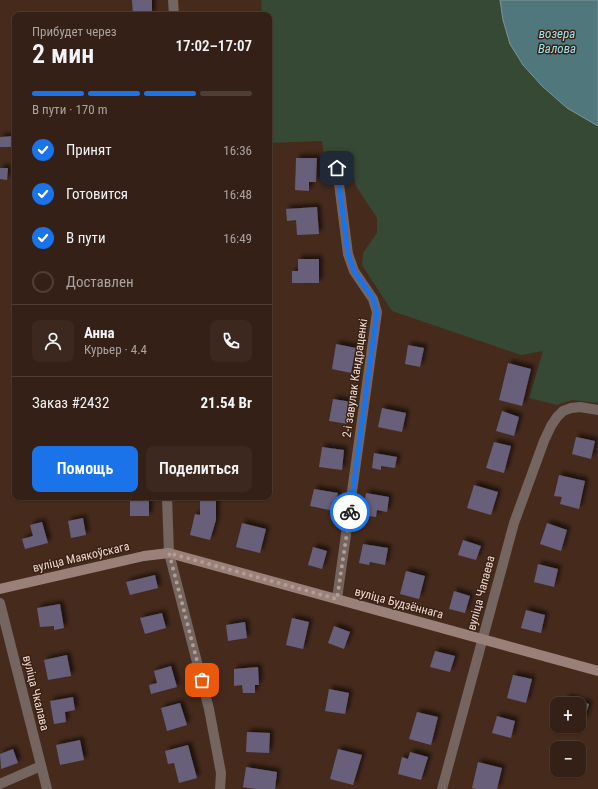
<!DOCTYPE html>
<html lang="ru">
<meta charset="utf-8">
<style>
:root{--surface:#342016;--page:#3c281f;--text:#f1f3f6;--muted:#a9a3a1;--line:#4e3e35;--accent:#1a73e8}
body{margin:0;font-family:"Roboto Condensed",sans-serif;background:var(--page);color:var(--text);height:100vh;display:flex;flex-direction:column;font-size:15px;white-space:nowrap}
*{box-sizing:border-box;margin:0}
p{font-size:13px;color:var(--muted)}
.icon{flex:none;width:22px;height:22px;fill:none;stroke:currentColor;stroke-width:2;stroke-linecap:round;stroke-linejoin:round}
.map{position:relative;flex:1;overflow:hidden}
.sheet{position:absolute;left:12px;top:12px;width:260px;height:488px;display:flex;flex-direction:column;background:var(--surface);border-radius:8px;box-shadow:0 1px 3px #0004,0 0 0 1px var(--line)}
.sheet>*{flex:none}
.controls{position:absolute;left:550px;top:697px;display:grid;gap:8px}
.controls a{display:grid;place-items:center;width:36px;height:36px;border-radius:8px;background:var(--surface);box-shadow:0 1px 3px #0004,0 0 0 1px var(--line);font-size:20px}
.pin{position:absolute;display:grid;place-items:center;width:34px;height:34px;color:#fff;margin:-17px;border-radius:8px;box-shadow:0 2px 6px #0006}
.courier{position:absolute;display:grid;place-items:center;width:40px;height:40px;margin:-20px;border:3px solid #1a73e8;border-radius:50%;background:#fff;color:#222;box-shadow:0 1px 5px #0007}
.summary em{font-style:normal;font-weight:600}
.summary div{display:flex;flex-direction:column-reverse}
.summary{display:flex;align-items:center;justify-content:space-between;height:68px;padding:0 20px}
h1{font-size:26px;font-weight:600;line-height:30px}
.bar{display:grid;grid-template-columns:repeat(4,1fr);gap:6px 4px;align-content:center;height:48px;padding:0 20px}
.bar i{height:5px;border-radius:3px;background:var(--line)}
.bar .selected{background:var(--accent)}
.bar p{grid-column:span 4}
.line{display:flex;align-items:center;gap:10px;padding:0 20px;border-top:1px solid var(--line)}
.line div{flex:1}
.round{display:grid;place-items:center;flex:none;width:42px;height:42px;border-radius:8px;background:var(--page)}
ol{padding:0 20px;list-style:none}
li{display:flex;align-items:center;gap:12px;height:44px}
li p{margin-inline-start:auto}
li .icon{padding:4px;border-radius:50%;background:var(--accent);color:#fff;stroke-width:4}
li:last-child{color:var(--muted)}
li i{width:22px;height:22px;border:2px solid var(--line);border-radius:50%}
.cta{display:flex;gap:8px;margin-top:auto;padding:8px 20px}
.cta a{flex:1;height:46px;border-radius:8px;background:var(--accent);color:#fff;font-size:16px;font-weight:600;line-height:46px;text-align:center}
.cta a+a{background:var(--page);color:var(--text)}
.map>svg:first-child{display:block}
</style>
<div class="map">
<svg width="598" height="789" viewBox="0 0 598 789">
<defs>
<filter id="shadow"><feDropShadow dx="3.5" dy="-3.5" stdDeviation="2" flood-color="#0009"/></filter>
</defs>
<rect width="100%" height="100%" fill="#462b1d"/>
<path fill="#364934" d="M261,0H500L503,20L510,43L523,65L542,86L567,108L598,126V403L572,400L557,405L529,398L543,351L521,355L392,311L362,265L363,253L377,233V218L356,186L351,163L336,164L324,156L322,141L269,143V15H262Z"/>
<path fill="#50787c" stroke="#7f9596" d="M500,0H598V126L567,108L542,86L523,65L510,44L503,20Z"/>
<g fill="#675f7a" filter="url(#shadow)">
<path d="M132,0H152V15H133Z"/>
<path d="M15,136V147H0V137Z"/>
<path d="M296,158H317L316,182H309V191L295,190Z"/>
<path d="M0,168H8L7,180L0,179Z"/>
<path d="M317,207L319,234L297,235L296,220L287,221L286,209Z"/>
<path d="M298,259H319V283H292V271H298Z"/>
<path d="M336,344L356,348L351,373L332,369Z"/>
<path d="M408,345L424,348L420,367L405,364Z"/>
<path d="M508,363L531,369L522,406L499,400Z"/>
<path d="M333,399L352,402L348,424L329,421Z"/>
<path d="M382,408L406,413L402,432L378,427Z"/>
<path d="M502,411L519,417L514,436L496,431Z"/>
<path d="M576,437L595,441L591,459L572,454Z"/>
<path d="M494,442L511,446L504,473L486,468Z"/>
<path d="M322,447L344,450L342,470L319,467Z"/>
<path d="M374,453L397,457L395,468L381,466V470L372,468Z"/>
<path d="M559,475L585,481L579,509L560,504L562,497L554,496Z"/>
<path d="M474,485L498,492L491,515L467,508Z"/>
<path d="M314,489L338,493L334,511L310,506Z"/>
<path d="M366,493L389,497L387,512L377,510L376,517L362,515Z"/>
<rect x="130" y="497" width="19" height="19"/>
<path d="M200,499H216V520L210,540L190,535L195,514L200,515Z"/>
<path d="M83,518L86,535L71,538L68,521Z"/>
<path d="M42,522L48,543L25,549L22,539L33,536L30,525Z"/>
<path d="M242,523L266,529L260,553L236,547Z"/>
<path d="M547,523L567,530L561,551L540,544Z"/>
<path d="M463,540L481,546L476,560L458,555Z"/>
<path d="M363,544L388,548L385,565L370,562L369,565L359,563Z"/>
<path d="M313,547L327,551L322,569L308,565Z"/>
<path d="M538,564L558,569L554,587L534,582Z"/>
<path d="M406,571L425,576L419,599L400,594Z"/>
<path d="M155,575L158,588L130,595L126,582Z"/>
<path d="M454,591L470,596L465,613L449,609Z"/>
<path d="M60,604L64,628L54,630V626L40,627L37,608Z"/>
<path d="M526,610L545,615L541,633L521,628Z"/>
<path d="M162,613L166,628L145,634L140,618Z"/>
<path d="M292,618L309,622L303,649L286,645Z"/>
<path d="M245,622L247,638L228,641L226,625Z"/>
<path d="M334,626L350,632L344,649L328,643Z"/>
<path d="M435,651L455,656L450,672L430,667Z"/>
<path d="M67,655L71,676L48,680L44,660Z"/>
<path d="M171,666L177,687L151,694L149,685L157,683L154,671Z"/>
<path d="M258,667L259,685H255V693H243L242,685L234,686V669Z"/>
<path d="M513,675L532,679L526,703L507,698Z"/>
<path d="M329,689L349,693L345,714L325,711Z"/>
<path d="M73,697L75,710L65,712L66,722L54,724L50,701Z"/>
<path d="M566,697L589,704L584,721L579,719V704H564Z"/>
<path d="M180,703L187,725L167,731L161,708Z"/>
<path d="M417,712L438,717L431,745L409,739Z"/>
<path d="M497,716L515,721L511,738L492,733Z"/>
<path d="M247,732L270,733L269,753L246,752Z"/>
<path d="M80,740L84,760L60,765L56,745Z"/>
<path d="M188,745L197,778L179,783L174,763L168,764L165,751Z"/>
<path d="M13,749L18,763L1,769L0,754Z"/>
<path d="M338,749L362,755L353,785L330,779Z"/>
<path d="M410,752L428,757L421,780L398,774L402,757L408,759Z"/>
<path d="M478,762L502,768L497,789H476L472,788Z"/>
<path d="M246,767L277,772L275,789H255L243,787Z"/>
</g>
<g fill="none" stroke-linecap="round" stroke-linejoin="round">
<g stroke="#746561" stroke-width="10">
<path d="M173,0L174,15"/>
<path d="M337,168L348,254L354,271L373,299L377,312L337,599"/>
<path d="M167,497L169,553L209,709L221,773L220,789"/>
<path d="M0,603L47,789"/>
<path d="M0,784L41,766"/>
<path d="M442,789L514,523L544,441L551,426L557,417L563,411L571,408L580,407L598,410"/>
</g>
<path stroke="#99817a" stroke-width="10" d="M0,589L144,556L169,553L598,671"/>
</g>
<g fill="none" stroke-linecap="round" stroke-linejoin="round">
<path stroke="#b29d93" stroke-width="4" stroke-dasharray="0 7.2" d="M202,680L169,553L337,599L350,512"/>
<path stroke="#1a73e8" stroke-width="5" d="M337,168L348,254L354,271L373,298L377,312L350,512"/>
</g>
<g text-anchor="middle" stroke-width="3" stroke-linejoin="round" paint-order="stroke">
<g font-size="12" fill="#ecdad2" stroke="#3b2114">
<text transform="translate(355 378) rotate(-82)" y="4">2-і завулак Кандраценкі</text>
<text transform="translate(81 557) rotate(-13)" y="4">вуліца Маякоўскага</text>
<text transform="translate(481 593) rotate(-75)" y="4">вуліца Чапаева</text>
<text transform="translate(399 603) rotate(15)" y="4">вуліца Будзённага</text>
<text transform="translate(36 693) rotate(76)" y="4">вуліца Чкалава</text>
</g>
<g font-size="13" font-style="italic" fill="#9ae4ed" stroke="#3b2114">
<text x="557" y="38">возера<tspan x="557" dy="15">Валова</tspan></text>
</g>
</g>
</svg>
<div class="controls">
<a>+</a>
<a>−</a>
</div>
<div class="pin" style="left:202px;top:680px;background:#ea580c"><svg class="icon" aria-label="bag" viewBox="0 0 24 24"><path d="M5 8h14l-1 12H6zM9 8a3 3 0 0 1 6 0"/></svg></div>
<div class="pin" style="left:337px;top:168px;background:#1f2937"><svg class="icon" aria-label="home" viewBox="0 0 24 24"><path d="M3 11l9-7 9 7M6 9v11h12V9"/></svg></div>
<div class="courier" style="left:350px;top:512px"><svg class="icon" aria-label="bike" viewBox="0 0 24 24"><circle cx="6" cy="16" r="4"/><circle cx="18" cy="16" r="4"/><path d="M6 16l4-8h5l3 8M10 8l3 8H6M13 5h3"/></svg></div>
<section class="sheet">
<div class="summary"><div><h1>2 мин</h1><p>Прибудет через</p></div><em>17:02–17:07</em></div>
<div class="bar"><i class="selected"></i><i class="selected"></i><i class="selected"></i><i></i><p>В пути · 170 m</p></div>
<ol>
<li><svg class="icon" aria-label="check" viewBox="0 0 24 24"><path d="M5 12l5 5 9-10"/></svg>Принят<p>16:36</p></li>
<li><svg class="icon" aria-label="check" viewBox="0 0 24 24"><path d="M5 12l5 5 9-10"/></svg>Готовится<p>16:48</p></li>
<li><svg class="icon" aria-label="check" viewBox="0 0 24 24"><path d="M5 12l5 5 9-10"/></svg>В пути<p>16:49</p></li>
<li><i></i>Доставлен</li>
</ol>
<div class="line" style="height:72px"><a class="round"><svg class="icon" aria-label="person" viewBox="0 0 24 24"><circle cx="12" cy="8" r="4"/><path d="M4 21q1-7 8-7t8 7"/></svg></a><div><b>Анна</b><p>Курьер · 4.4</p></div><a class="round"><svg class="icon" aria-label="phone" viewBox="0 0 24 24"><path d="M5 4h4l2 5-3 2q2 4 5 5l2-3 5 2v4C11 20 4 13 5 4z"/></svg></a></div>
<div class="line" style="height:52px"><div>Заказ #2432</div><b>21.54 Br</b></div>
<div class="cta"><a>Помощь</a><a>Поделиться</a></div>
</section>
</div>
